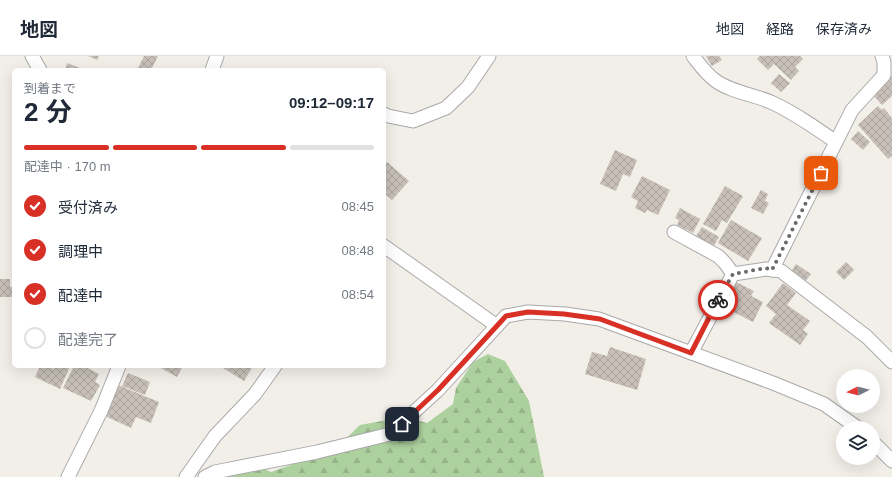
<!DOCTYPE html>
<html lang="ja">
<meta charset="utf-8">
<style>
:root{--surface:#fff;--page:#f6f6f7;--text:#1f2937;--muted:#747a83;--line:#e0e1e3;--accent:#d93025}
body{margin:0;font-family:Helvetica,"Noto Sans JP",sans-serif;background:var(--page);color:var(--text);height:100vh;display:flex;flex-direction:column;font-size:15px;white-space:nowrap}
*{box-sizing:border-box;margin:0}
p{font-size:13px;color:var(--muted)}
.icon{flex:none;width:22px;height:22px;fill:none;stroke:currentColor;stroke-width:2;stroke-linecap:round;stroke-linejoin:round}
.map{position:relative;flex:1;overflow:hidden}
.details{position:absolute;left:12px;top:12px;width:374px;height:300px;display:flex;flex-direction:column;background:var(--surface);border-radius:6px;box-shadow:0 4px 16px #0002}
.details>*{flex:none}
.needle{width:26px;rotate:264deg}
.fabs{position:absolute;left:836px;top:313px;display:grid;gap:8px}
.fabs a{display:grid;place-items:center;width:44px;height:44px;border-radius:50%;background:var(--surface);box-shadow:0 4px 16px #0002;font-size:20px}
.pin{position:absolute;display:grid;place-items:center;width:34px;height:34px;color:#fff;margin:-17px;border-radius:8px;box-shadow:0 2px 6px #0006}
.courier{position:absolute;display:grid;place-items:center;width:40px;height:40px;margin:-20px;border:3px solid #d93025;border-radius:50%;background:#fff;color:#222;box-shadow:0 1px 5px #0007}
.head em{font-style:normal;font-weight:700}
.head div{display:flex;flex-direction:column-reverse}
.head{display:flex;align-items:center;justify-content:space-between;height:68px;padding:0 12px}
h1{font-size:26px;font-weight:700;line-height:30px}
.bar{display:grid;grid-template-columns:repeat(4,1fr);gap:6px 4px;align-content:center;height:48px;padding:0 12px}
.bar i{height:5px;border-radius:3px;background:var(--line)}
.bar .on{background:var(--accent)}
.bar p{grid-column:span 4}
ol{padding:0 12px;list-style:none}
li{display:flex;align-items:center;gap:12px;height:44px}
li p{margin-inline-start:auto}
li .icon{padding:4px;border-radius:50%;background:var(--accent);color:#fff;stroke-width:4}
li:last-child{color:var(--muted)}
li i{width:22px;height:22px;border:2px solid var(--line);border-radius:50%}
header{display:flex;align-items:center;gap:24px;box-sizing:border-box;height:56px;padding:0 20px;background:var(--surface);border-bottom:1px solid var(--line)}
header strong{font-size:19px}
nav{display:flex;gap:22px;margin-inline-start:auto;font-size:14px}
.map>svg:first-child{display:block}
</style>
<header>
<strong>地図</strong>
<nav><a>地図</a><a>経路</a><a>保存済み</a></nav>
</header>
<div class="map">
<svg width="892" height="421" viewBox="0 0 892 421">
<defs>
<pattern id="forest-firs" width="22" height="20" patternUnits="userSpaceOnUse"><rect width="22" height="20" fill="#add19e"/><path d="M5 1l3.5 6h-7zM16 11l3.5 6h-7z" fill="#95b388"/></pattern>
<pattern id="building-cross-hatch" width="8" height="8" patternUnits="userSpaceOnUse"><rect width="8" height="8" fill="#c7bfb8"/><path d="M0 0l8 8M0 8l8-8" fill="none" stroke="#aba49e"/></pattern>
</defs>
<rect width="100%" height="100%" fill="#f2efe9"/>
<path fill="url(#forest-firs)" d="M488,298L505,305L529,345L544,421H225L233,414L255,409L271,416L335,393L360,369L404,361L427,367L453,348L456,332L473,306Z"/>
<g fill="url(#building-cross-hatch)">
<path d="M88,0H99L97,4Z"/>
<path d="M144,0H158L151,14H137Z"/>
<path d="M706,0H719L722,4L712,10Z"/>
<path d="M760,0H800L803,3L795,11L799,15L791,24L774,8L768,14L757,3Z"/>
<path d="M67,7L85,14H65Z"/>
<path d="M779,18L790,27L781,36L771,27Z"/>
<path d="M892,20V40L882,49L872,38Z"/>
<path d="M878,50L882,54L884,52L892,62V100L888,103L858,69Z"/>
<path d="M858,75L870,86L863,94L851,83Z"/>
<path d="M615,94L637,104L630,121L623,118L616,135L600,128Z"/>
<path d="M387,106L409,125L392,144L384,137V110Z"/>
<path d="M642,120L670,134L658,159L647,154L645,157L635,152L638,145L631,141Z"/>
<path d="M725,130L743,140L727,167L722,164L716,175L703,168Z"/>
<path d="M761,134L768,138L765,145L769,147L763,158L751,152Z"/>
<path d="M680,152L700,163L693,177L677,169L679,164L675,162Z"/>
<path d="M731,164L762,182L748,205L718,187Z"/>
<path d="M702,171L719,181L712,193L694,183Z"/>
<path d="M846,206L854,214L844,224L836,216Z"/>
<path d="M796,208L811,218L805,226L790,217Z"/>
<path d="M0,223H10V231L14,230V241H0Z"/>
<path d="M734,225L754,235L751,240L763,246L753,266L722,250Z"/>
<path d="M783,227L796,237L787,249L810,265L803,274L808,278L800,289L769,267L776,258L766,250Z"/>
<path d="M610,291L646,303L637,334L585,318L592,296L607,300Z"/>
<path d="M40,310H48L54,313L55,310H70L60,333L35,321Z"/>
<path d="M74,310H84L99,318L95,326L100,329L91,345L63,332Z"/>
<path d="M160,310H183L177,321L159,311Z"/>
<path d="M224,310H253L244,325L223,312Z"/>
<path d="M128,317L150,326L145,339L122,330Z"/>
<path d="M118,329L159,346L151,367L136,361L131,372L105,360Z"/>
</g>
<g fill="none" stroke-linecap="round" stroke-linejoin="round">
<g stroke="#a9a9a9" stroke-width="15">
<g id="minor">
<path d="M32,0L40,14"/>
<path d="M693,0C700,9 706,18 716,25C731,36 756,39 773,47C796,58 816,72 836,86"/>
<path d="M212,14L217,0"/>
<path d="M384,58L388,60L413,65L446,52L468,31L489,0"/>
<path d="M674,176L718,200L725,207L733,218"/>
<path d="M384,190L497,270"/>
<path d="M772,214L852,54L884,19V6L882,0"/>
<path d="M691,297L733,218L766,213L781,215L867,281L892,306"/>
<path d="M873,386L892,405"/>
<path d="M68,421L101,355L119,310"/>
<path d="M186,421L215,380L255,338L275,310"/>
<path d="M205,421L215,416L317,396L390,378L438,334L506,260L528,256L565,258L599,263L773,327L824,348L858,372"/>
</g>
</g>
<use href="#minor" stroke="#fff" stroke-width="13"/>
</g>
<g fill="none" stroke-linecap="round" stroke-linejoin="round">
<path stroke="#6b6a68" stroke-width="4" stroke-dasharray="0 7.2" d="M718,244L733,218L766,212L772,214L821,117"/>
<path stroke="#d93025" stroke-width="5" d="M402,368L438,334L506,260L528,256L564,258L600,263L691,297L718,244"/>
</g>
</svg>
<div class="fabs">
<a><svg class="needle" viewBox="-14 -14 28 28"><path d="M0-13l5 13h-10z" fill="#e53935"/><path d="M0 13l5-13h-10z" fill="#747a83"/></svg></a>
<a><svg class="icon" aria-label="layers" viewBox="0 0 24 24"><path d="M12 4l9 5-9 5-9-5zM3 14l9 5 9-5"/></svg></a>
</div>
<div class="pin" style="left:821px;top:117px;background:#ea580c"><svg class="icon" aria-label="bag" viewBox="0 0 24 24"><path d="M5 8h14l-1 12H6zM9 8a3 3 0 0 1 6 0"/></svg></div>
<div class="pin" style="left:402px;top:368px;background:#1f2937"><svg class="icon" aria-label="home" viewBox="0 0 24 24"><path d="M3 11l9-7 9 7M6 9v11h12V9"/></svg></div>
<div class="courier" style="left:718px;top:244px"><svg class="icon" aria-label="bike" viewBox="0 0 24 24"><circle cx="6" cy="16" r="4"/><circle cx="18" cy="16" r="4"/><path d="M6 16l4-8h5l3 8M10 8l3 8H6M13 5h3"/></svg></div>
<section class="details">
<div class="head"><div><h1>2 分</h1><p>到着まで</p></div><em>09:12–09:17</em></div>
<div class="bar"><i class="on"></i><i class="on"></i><i class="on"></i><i></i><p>配達中 · 170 m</p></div>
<ol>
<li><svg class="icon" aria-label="check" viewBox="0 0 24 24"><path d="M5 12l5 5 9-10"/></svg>受付済み<p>08:45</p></li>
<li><svg class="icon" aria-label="check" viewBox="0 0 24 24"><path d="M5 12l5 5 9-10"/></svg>調理中<p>08:48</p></li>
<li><svg class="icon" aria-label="check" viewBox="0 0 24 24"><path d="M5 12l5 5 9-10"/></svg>配達中<p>08:54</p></li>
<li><i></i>配達完了</li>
</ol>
</section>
</div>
